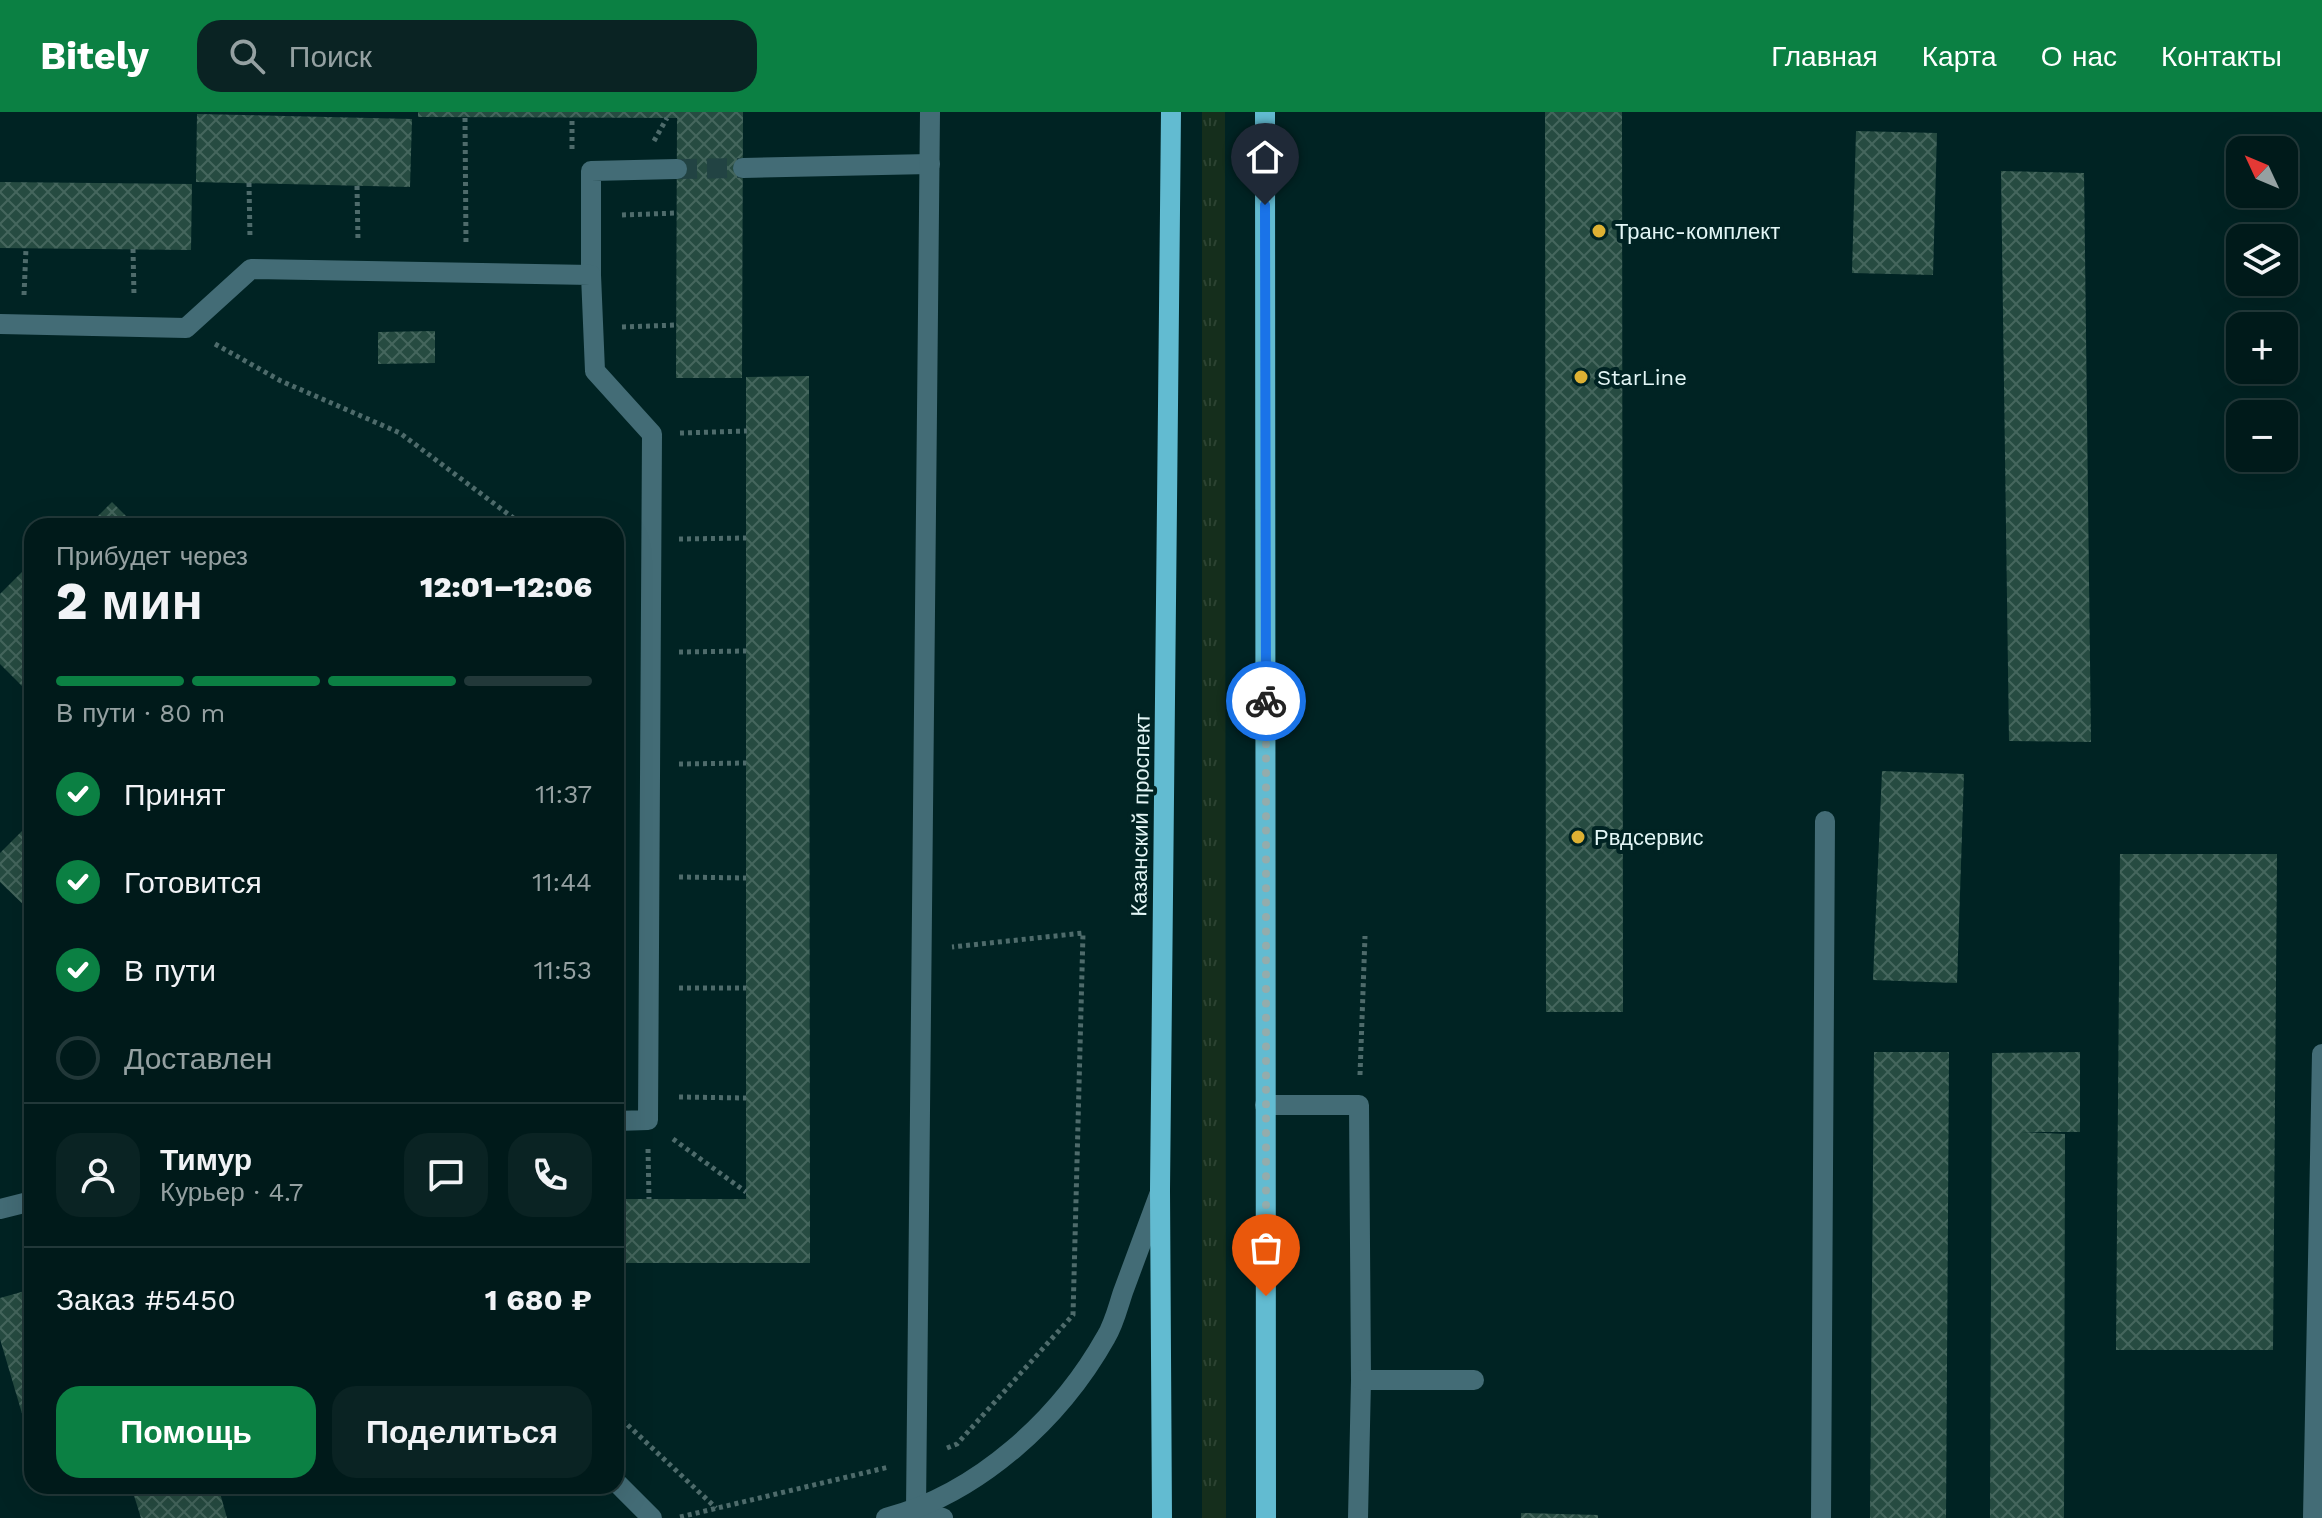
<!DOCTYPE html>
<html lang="ru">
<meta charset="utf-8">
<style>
:root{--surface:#001a1a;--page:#0a2323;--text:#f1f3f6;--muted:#95a1a2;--line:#223839;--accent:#0b8043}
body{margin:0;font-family:"Work Sans",sans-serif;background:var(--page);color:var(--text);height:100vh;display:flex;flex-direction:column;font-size:30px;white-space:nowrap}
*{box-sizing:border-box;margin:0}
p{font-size:26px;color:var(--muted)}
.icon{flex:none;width:44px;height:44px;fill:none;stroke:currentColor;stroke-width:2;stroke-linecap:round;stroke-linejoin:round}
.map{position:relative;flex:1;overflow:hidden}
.panel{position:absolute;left:24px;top:406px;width:600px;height:976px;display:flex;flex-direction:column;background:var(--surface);border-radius:24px;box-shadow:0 8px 32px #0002,0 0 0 2px var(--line)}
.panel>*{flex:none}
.needle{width:52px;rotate:314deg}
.tools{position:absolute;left:2226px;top:24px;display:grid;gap:16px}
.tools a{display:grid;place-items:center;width:72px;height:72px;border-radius:16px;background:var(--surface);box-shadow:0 8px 32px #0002,0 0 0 2px var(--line);font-size:40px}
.pin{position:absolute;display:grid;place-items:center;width:68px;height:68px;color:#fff;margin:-82px -34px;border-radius:50% 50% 50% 0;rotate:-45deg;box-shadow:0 0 8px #0007}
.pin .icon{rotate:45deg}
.courier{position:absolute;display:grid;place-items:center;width:80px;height:80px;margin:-40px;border:6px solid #1a73e8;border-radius:50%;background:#fff;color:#222;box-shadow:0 2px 10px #0007}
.head em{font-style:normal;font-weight:800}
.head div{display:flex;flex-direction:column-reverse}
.head{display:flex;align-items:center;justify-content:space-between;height:136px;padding:0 32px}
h1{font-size:52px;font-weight:800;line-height:60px}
.bar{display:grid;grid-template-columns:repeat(4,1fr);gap:12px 8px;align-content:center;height:96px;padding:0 32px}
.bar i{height:10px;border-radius:6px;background:var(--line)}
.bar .active{background:var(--accent)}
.bar p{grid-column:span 4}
.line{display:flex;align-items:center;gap:20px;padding:0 32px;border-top:2px solid var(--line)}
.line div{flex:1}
.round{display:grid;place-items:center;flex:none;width:84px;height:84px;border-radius:24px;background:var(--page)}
ol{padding:0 32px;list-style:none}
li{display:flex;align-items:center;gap:24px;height:88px}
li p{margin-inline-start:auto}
li .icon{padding:8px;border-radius:50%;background:var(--accent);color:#fff;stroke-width:4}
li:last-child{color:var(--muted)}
li i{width:44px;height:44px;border:4px solid var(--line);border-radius:50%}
.cta{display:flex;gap:16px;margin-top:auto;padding:16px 32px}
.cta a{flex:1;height:92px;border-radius:24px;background:var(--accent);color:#fff;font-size:32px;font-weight:800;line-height:92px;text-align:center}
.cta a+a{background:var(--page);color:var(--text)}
header{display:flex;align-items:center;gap:48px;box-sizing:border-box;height:112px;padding:0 40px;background:var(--accent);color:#fff}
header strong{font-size:38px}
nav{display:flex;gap:44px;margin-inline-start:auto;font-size:28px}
.search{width:560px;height:72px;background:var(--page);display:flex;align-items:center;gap:20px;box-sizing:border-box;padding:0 28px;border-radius:24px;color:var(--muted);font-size:30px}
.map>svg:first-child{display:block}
</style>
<header>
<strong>Bitely</strong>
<div class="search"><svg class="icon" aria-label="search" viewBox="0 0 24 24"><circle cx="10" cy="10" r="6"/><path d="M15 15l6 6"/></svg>Поиск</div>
<nav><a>Главная</a><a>Карта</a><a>О нас</a><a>Контакты</a></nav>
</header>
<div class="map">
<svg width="2322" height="1406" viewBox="0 0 2322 1406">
<defs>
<pattern id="grass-tufts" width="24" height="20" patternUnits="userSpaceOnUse" patternTransform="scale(2)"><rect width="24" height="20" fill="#152e1c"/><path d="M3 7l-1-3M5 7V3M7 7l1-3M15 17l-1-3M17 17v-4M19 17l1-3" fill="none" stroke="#2c4332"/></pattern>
<pattern id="building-cross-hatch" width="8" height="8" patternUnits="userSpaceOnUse" patternTransform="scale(2)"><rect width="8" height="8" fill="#264b41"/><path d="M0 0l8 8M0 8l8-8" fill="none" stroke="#45665d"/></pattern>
</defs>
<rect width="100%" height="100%" fill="#002323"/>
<path fill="url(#grass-tufts)" d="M1202,0H1225L1226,1406H1202Z"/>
<g fill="url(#building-cross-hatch)">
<path d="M418,0H743L742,266H676L677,6L418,5Z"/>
<path d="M1545,0H1622L1623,900H1546Z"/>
<path d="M197,2L412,7L410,75L196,70Z"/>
<path d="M1856,19L1937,21L1933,163L1852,161Z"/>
<path d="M2001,59L2084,61L2091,630L2009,629Z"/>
<path d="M0,70L192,72L191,138L0,136Z"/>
<path d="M435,219V251L378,252V220Z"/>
<path d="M809,264L810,1151H616V1087H746V265Z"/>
<path d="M112,390L136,414H88Z"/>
<path d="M32,450V567L23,575L0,552V482Z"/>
<path d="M1882,659L1964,662L1957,871L1873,868Z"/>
<path d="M32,709V801L0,770V741Z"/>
<path d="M2120,742H2277L2273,1238H2116Z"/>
<path d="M1874,940H1949L1946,1406H1870Z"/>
<path d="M2080,940V1020H2021L2065,1022L2064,1406H1990L1992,941Z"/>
<path d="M32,1177V1332H31L0,1227V1186Z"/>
<path d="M131,1374H218L227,1406H141Z"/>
<path d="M1521,1401L1598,1403V1406H1521Z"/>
</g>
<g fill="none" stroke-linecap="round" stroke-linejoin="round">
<path stroke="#224343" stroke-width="20" stroke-dasharray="20 10" stroke-linecap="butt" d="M677,57L743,56"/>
<g stroke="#4e6b6b" stroke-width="5" stroke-dasharray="4 4" stroke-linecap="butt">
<path d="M465,6L466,133"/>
<path d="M654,29L667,6"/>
<path d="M572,37V6"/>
<path d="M249,71L250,126"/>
<path d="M357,74L358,129"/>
<path d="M622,103L677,101"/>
<path d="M133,137L134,184"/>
<path d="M24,183L26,136"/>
<path d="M622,215L677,213"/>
<path d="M215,232L281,269L400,321L524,414"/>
<path d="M680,321L747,319"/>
<path d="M679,427L746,426"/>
<path d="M679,540L746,539"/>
<path d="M679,652L746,651"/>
<path d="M679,765L746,766"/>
<path d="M679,876H746"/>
<path d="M1360,963L1365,824"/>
<path d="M679,985L746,986"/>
<path d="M673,1027L746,1080"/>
<path d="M648,1037L649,1087"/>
<path d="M616,1302L716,1396"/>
<path d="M947,1336L957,1332L1073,1203L1083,821L952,835"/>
<path d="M680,1405L889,1355"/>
</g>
<g stroke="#436c76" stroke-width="20">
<path d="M743,56L930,52"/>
<path d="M591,163V59L677,57"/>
<path d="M0,212L186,216L251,157L591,163L595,259L652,322L648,1008L616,1009"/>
<path d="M1265,993H1359L1361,1268L1358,1406"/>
<path d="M0,1097L32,1089"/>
<path d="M1361,1268H1474"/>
<path d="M616,1370L652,1406"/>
<path d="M916,1398L930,0"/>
<path d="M916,1398L943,1406"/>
<path d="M886,1406C978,1382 1060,1307 1106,1225C1114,1212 1118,1195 1123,1180C1135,1148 1147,1115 1159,1083"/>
<path d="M1821,1406L1825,709"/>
<path d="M2313,1406L2322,942"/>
</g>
<g stroke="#62bbd1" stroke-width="20">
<path d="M1265,0L1266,1406"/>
<path d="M1162,1406L1160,1078L1171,0"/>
</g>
</g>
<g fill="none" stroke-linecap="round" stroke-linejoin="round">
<path stroke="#94acac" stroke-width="8" stroke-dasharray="0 14.4" d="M1266,589V1184"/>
<path stroke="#1a73e8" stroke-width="10" d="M1265,93L1266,589"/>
</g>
<g fill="#ddb133" stroke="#002323" stroke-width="3">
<circle cx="1599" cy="119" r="8"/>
<circle cx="1581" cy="265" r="8"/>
<circle cx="1578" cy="725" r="8"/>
</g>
<g text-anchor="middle" stroke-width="8" stroke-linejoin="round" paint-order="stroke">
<g font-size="22" fill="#e3f6f6" stroke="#002323" text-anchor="start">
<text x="1615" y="127">Транс-комплект</text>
<text x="1597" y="273">StarLine</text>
<text x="1594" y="733">Рвдсервис</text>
</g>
<g font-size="22" fill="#e3f6f6" stroke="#002323">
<text transform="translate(1140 703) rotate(-89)" y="8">Казанский проспект</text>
</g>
</g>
</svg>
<div class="tools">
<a><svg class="needle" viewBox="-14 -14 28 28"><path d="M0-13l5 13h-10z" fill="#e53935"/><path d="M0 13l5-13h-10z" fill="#95a1a2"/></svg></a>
<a><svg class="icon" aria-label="layers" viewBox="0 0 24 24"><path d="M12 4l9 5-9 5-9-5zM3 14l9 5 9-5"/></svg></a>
<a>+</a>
<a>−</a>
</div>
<div class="pin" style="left:1266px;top:1184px;background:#ea580c"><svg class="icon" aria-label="bag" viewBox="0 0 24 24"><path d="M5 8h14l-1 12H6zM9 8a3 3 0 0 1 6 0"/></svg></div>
<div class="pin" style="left:1265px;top:93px;background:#1f2937"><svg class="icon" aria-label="home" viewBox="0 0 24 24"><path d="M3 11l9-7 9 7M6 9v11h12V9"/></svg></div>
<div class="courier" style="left:1266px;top:589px"><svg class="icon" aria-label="bike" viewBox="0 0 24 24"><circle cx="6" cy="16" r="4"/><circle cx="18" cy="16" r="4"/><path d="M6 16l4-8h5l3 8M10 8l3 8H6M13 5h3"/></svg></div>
<section class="panel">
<div class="head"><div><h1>2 мин</h1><p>Прибудет через</p></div><em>12:01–12:06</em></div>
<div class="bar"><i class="active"></i><i class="active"></i><i class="active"></i><i></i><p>В пути · 80 m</p></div>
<ol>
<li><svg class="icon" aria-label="check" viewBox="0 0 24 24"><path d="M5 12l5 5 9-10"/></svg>Принят<p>11:37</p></li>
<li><svg class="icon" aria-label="check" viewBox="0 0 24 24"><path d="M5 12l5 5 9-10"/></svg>Готовится<p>11:44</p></li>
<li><svg class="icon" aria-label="check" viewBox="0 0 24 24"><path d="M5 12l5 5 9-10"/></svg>В пути<p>11:53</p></li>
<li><i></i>Доставлен</li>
</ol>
<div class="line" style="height:144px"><a class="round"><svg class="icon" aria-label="person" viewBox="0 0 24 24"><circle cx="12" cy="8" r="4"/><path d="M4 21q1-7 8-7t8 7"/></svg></a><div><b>Тимур</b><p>Курьер · 4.7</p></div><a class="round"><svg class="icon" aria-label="chat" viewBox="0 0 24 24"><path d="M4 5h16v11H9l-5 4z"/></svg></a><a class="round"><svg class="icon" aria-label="phone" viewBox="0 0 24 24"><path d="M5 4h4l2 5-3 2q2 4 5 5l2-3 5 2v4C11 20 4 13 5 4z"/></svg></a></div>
<div class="line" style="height:104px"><div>Заказ #5450</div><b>1 680 ₽</b></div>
<div class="cta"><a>Помощь</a><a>Поделиться</a></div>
</section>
</div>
